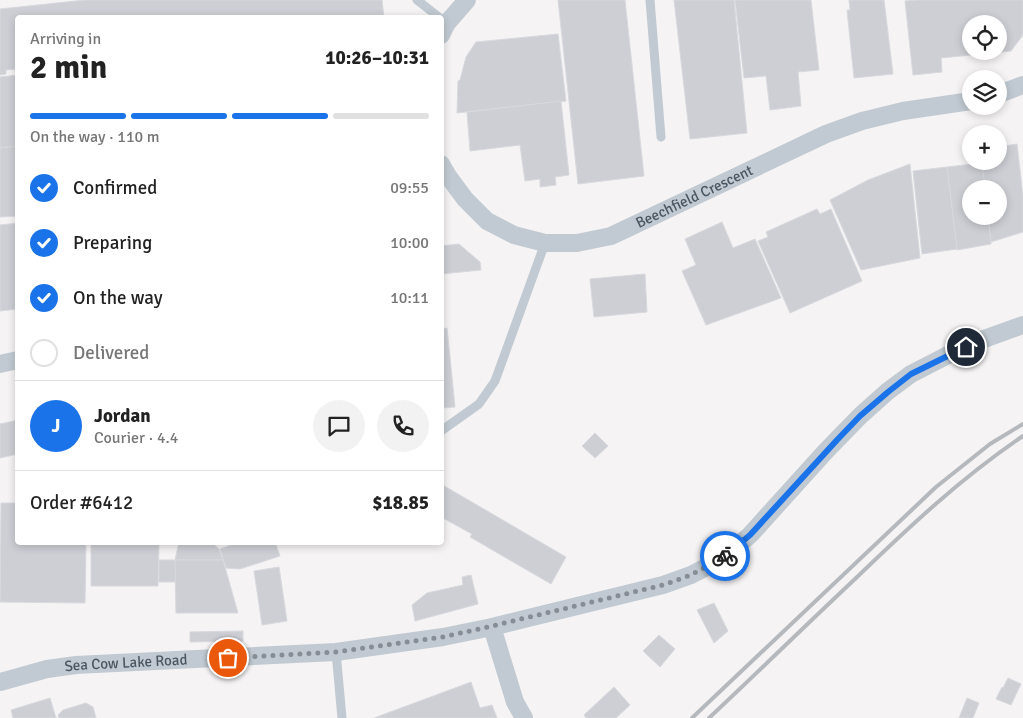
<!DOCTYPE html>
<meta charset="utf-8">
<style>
:root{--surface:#fff;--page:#f2f2f2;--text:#222;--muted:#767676;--line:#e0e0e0;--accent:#1a73e8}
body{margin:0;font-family:Signika,sans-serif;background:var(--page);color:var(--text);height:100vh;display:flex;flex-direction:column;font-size:19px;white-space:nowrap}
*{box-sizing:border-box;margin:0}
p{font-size:16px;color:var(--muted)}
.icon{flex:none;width:28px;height:28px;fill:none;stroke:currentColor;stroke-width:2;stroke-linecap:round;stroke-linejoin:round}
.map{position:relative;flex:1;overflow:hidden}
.panel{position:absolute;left:15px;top:15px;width:429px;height:530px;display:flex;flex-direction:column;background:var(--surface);border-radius:5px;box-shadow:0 2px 8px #0003}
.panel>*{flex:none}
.controls{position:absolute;left:962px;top:15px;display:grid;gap:10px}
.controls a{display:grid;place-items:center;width:45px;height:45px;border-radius:50%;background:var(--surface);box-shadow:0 2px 8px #0003;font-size:25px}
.pin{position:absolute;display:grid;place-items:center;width:42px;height:42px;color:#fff;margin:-21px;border:2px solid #fff;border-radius:50%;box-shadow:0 1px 5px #0007}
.courier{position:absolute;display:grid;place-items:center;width:50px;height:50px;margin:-25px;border:4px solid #1a73e8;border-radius:50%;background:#fff;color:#222;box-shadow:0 1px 6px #0007}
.summary em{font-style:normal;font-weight:700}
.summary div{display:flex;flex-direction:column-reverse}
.summary{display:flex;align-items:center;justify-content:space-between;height:85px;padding:0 15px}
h1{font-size:32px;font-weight:700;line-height:38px}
.bar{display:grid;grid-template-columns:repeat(4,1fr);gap:8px 5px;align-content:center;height:60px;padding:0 15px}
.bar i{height:6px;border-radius:4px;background:var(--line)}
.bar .active{background:var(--accent)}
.bar p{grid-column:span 4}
.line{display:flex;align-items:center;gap:12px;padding:0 15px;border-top:1px solid var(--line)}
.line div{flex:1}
.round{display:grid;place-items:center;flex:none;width:52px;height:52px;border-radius:26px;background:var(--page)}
ol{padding:0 15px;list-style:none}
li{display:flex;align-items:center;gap:15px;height:55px}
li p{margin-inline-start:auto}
li .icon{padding:5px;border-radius:50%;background:var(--accent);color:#fff;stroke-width:4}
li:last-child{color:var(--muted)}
li i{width:28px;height:28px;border:2px solid var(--line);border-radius:50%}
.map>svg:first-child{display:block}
</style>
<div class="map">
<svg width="1023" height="718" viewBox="0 0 1023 718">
<rect width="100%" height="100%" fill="#f5f3f3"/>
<g fill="#cdcfd5" stroke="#d7d9de" fill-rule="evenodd">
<path d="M85,0H382L384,18H18V69L6,70V74L0,75V9Z"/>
<path d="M558,0H625L644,176L578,184Z"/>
<path d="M674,0H734L747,133L690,139Z"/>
<path d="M735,0H811L819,70L798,72L801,106L770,110L766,76L744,78Z"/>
<path d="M849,0H884L893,74L854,78L847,10H850Z"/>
<path d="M916,0H1023V35L1011,51L941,58L942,72L913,75L905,1ZM971,24H999V51H971Z"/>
<path d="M558,34L566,101L457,113L458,81L460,80L466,57L476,42Z"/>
<path d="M18,75V146L0,148V77Z"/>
<path d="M561,101L569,175L555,177L556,185L540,187V179L525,181L520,145L470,151L467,112Z"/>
<path d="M1017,144L1023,196V232L991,242L988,216H999V189H985L982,161H999V147Z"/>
<path d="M18,146V216L0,217V148Z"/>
<path d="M982,163L985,189H971V216H988L991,244L957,250L947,167Z"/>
<path d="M910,164L920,258L861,270L830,200L868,180Z"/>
<path d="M947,167L957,249L922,254L913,171Z"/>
<path d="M817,209L820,214L831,209L862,281L790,313L758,241L768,237L766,232Z"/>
<path d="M722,222L733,248L755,239L781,298L706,325L682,271L696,265L685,239Z"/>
<path d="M18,223V309L0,311V225Z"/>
<path d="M459,244L480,262L481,270L441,274V246Z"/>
<path d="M645,274L647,312L594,317L590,279Z"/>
<path d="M447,328L455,407L441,408V329Z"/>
<path d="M18,420V454L0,458V424Z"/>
<path d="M595,433L608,446L595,458L582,446Z"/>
<path d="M441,484L566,557L551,584L470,537L472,534L441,517Z"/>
<path d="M1,503H18V542H86L85,603L0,602Z"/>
<path d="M91,542H159L158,586H91Z"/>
<path d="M179,542H211L219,549L223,560H175Z"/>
<path d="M240,542H275L280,556L240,569L226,568L220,549Z"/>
<path d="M159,560H175L176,582H159Z"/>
<path d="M175,560H223L238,613H176Z"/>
<path d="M279,567L287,621L262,625L254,571Z"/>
<path d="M471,575L478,604L415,621L412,605L427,593L463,585L462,577Z"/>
<path d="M714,603L728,631L714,643L697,610Z"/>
<path d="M243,631V641L190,642V632Z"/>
<path d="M659,635L675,649L660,667L643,651Z"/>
<path d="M1008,678L1021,684L1011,705L996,699L1002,687L1003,688Z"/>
<path d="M471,682L480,708L492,705L497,718H374Z"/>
<path d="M614,687L630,705L616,718H586L584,715Z"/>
<path d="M50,698L56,718H13L11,710Z"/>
<path d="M967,698L979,703L973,718H959Z"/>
<path d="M86,703L93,707L96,718H59L58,715L63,710Z"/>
</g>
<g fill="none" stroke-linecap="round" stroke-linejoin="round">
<g stroke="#c1cad2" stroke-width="9">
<path d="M417,0L440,18"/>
<path d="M650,0L661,137"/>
<path d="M441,431L479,404L495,381L545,243"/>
<path d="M336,652L342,718"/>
</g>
<g stroke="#c1cad2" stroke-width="18">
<path d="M441,35L447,23L467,0"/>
<path d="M999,94L1023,85"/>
<path id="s1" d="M441,164L448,176L465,199L487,221L514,235L545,243H577L611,236L826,134L862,121L903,111L971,101"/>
<path d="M0,364L18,360"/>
<path d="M492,627L515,702L524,718"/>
<path id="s2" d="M0,682L47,669L76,665L336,652L443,637L492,627L663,585L691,575L722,559L750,535L825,452L860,416L888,391L911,374L948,355L984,339L1023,325"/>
</g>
<g stroke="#b5b8bd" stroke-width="4">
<path d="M692,718L936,487L990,444L1023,424"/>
<path d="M709,718C758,672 806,625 855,579C909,527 961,478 1023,436"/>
</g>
</g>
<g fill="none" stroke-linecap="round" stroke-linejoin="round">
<path stroke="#868d94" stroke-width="5" stroke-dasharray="0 9" d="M228,658L336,652L443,637L492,626L663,585L691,575L725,556"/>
<path stroke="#1a73e8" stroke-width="6" d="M725,556L750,535L837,440L860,416L888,392L911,374L966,347"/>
</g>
<g text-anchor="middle" stroke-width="5" stroke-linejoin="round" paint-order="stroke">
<g font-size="15" fill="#4a5661" stroke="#fff">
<text dy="5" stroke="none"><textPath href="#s1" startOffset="295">Beechfield Crescent</textPath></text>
<text dy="5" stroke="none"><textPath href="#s2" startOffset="128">Sea Cow Lake Road</textPath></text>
</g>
</g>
</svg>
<div class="controls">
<a><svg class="icon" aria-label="locate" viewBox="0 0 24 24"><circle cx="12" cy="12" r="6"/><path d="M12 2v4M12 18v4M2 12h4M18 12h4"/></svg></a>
<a><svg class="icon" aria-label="layers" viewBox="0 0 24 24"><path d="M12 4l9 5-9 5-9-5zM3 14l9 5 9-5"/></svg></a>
<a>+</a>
<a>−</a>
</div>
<div class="pin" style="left:228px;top:658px;background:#ea580c"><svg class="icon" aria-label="bag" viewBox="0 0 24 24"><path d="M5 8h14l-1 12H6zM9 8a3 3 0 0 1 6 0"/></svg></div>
<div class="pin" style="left:966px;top:347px;background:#1f2937"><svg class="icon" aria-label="home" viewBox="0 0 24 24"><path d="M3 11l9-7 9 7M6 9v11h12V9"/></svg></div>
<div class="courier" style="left:725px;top:556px"><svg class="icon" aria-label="bike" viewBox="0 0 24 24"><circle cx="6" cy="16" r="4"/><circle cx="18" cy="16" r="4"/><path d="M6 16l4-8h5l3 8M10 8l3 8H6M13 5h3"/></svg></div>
<section class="panel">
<div class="summary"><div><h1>2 min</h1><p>Arriving in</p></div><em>10:26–10:31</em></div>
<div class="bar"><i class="active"></i><i class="active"></i><i class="active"></i><i></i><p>On the way · 110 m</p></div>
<ol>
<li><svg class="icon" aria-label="check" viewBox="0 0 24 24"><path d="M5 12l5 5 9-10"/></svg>Confirmed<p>09:55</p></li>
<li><svg class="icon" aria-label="check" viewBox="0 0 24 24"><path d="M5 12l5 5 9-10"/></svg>Preparing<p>10:00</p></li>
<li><svg class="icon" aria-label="check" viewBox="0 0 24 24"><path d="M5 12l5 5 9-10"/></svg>On the way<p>10:11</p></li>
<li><i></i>Delivered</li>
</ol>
<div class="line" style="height:90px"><b class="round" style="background:var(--accent);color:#fff">J</b><div><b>Jordan</b><p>Courier · 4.4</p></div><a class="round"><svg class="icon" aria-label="chat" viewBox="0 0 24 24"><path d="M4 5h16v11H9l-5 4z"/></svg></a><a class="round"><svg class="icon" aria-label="phone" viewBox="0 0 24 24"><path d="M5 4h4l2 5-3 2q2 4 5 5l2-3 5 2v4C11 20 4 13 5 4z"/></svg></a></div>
<div class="line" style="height:65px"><div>Order #6412</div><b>$18.85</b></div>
</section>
</div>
